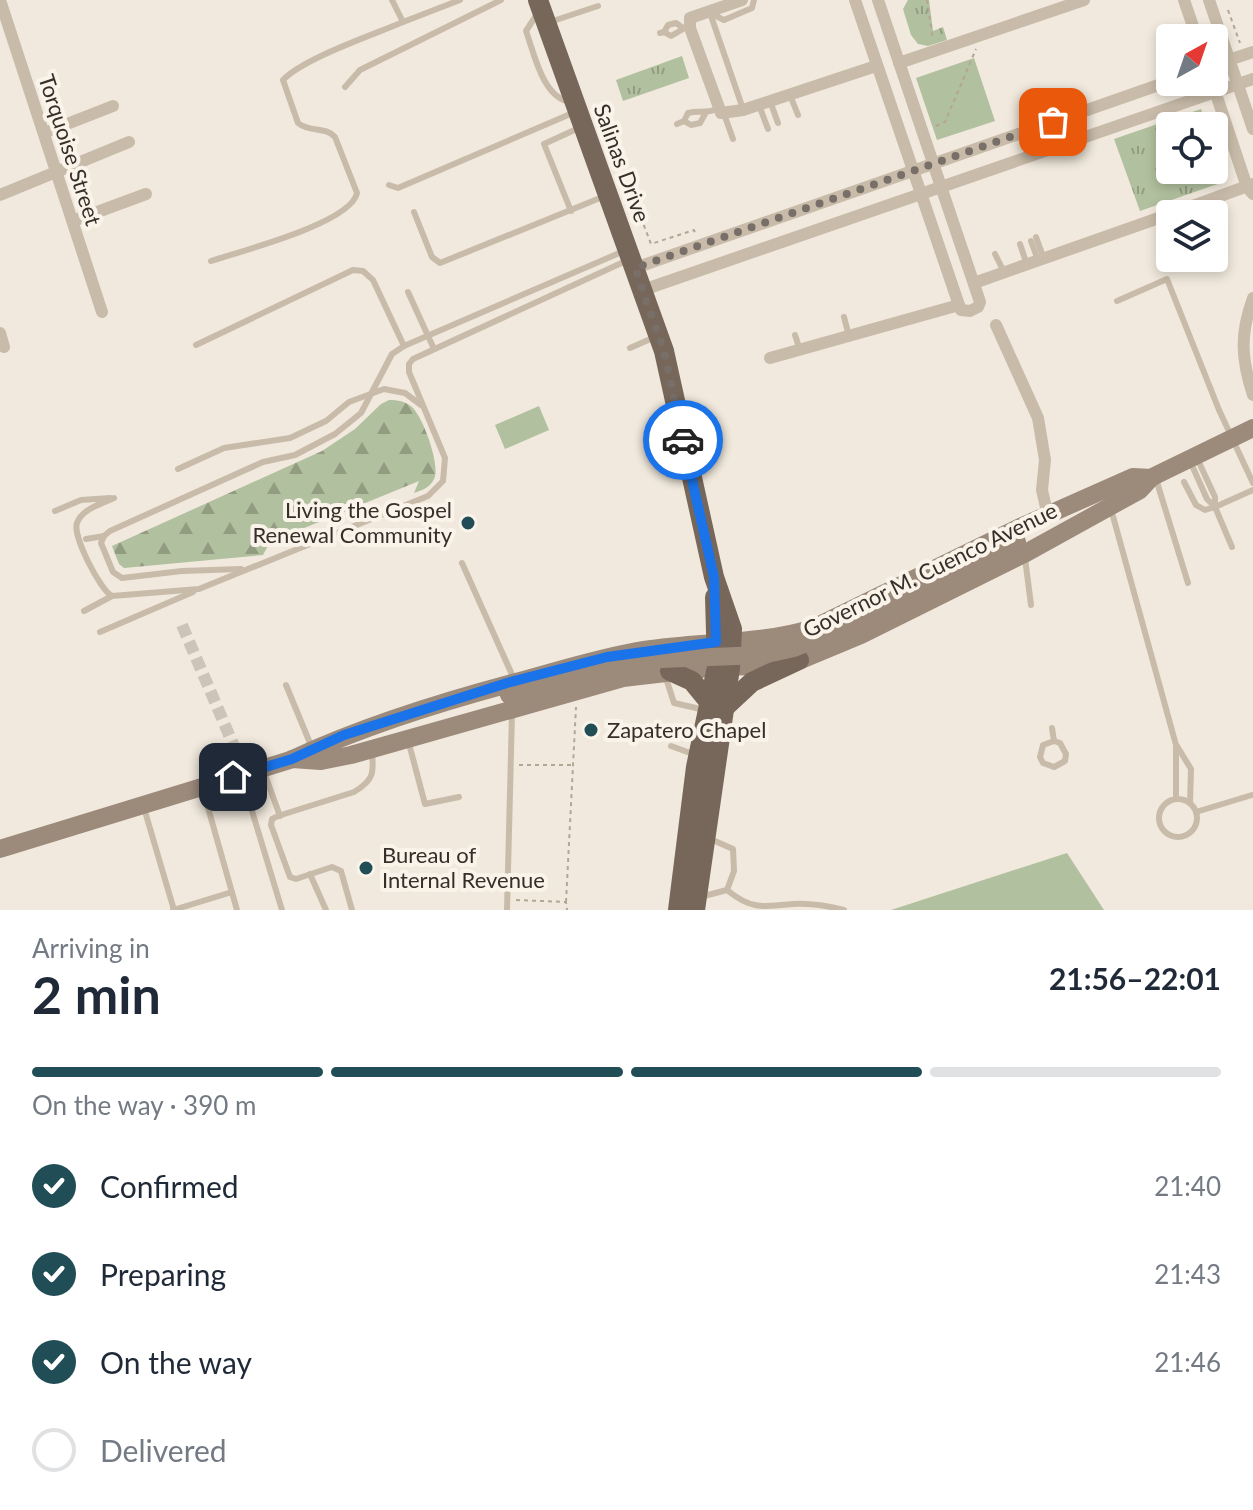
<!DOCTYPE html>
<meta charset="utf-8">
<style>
:root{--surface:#fff;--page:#f6f6f7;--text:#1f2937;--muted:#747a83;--line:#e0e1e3;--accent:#204d56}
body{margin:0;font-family:Lato,sans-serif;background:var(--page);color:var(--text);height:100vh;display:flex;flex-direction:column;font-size:30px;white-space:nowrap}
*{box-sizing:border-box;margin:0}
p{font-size:26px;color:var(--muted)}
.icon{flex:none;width:44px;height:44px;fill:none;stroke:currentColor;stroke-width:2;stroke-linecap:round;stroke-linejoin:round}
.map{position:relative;height:910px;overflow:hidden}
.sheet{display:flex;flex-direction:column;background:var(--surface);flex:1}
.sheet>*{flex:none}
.needle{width:52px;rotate:40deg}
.controls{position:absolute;left:1156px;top:24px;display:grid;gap:16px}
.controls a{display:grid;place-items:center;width:72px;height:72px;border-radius:8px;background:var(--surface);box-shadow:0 4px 12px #0003;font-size:40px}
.pin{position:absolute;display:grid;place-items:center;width:68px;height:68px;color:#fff;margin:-34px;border-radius:16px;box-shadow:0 4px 12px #0006}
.courier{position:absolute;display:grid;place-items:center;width:80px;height:80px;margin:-40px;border:6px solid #1a73e8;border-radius:50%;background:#fff;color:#222;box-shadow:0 2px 10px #0007}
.head em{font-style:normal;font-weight:700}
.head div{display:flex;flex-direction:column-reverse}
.head{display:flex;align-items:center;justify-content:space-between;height:136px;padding:0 32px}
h1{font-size:52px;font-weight:700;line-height:60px}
.bar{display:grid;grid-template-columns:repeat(4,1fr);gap:12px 8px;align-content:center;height:96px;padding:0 32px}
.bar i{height:10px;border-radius:6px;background:var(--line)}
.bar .on{background:var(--accent)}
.bar p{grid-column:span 4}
ol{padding:0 32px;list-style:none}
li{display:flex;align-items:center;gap:24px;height:88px}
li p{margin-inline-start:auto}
li .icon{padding:8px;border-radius:50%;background:var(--accent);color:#fff;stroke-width:4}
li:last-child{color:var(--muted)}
li i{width:44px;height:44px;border:4px solid var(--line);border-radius:50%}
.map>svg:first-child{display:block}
</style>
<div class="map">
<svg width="1253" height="910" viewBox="0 0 1253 910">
<defs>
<pattern id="forest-firs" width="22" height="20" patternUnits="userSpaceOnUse" patternTransform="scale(2)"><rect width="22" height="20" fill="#b1c09e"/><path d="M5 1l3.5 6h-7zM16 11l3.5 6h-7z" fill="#919c81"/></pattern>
<pattern id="park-tufts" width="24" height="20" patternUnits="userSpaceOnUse" patternTransform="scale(2)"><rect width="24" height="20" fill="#b1c09e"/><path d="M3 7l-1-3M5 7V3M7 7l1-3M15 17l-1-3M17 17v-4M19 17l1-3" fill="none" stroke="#919c81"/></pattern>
</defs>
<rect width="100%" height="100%" fill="#f1e9dd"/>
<g fill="#b1c09e">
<path d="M974,58L995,121L937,140L916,78Z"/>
<path d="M539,406L549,430L505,449L495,425Z"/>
<path d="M1067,853L1104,910H891Z"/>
</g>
<path fill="url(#forest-firs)" d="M389,400C398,400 405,401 412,407C423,417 441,466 434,479C430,488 422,490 414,493L419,481L270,542L263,555L124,568L119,564L112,546L322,451L355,429L381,404Z"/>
<g fill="url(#park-tufts)">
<path d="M908,0H929L933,31L943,27L947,40L928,46L918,44L911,35L903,9Z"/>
<path d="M682,56L689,78L623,101L616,80Z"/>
<path d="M1201,109L1207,126H1170V170H1214V145L1226,181L1140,211L1114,139Z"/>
</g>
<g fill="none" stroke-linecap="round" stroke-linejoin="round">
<path stroke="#ccc4b9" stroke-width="12" stroke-dasharray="12 6" stroke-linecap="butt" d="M182,625L236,751"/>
<g stroke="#b4a594" stroke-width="2" stroke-dasharray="4 4" stroke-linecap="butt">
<path d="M927,0L933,39"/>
<path d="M1228,10L1240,43"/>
<path d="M936,126L945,122L976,49"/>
<path d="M635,217L640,215L651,244L694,230L695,233"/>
<path d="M519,765H572"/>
<path d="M516,900L566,902L567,910"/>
<path d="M566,902L576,707"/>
</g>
<g stroke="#c9bba9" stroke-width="6">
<path d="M709,10L743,109"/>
<path d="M539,11L526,31C534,53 543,99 571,102"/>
<path d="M710,13L724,20L752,8L754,0"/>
<path d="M403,22L460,0"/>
<path d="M550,22L598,6"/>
<path d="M664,32L671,36L690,25"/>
<path d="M660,33L664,32L668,25L676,23L683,28"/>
<path d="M345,87L360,70L501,0"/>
<path d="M790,95L798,115"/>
<path d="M770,101L778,123"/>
<path d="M759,105L768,129"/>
<path d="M724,114L733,139"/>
<path d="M684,121L688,113C699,110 704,114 718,109"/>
<path d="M677,124L684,121L691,125L700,123L705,114"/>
<path d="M389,185L398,188L575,112"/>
<path d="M571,211L544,144L581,127"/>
<path d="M414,212L432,257L440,263L605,196"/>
<path d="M1036,237L1044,259"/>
<path d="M1031,241L1038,260"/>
<path d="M1020,244L1027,265"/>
<path d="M995,254L1004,272"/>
<path d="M211,261C241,251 351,223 357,193L335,137C325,126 310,133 298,123L283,80C304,58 373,35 403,22L392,0"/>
<path d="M408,292L434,349"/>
<path d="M1117,301L1167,279L1219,410L1253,483"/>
<path d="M844,317L849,336"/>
<path d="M795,335L800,350"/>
<path d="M196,345L353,270L363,271L373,280L404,346"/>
<path d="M630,348L655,337"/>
<path d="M1197,458L1215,497V507"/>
<path d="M1190,461L1207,499L1215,507"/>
<path d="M178,469L224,448L290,438L326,421L349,402L384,389L405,393L421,405"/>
<path d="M1156,479L1188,583"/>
<path d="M1184,482L1196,505L1205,510L1215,507L1232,547"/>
<path d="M114,498C101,504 82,509 77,523C72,535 100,590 112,596L199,589L428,496L443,481L445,458L409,372V364L413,359L628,260"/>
<path d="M1215,507L1253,490"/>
<path d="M1111,509L1176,745V798"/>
<path d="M55,511L81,500L110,498"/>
<path d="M86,539L104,536"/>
<path d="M1025,558L1031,605"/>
<path d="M462,563L514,679"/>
<path d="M241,569L182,571L122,578L113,572L101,543L104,536L110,531L263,462L295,455L335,434L361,413L392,354L404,346L624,251"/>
<path d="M84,611L112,596"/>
<path d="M100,632L193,592"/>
<path d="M665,675L674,703L705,710"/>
<path d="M286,685L312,748"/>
<path d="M1052,728L1054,741L1060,743L1066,754L1065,761L1054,767L1043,763L1040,757L1043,745L1054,741"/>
<path d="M408,740L425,804L459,797"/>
<path d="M671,746L693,754"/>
<path d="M1177,746L1191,769L1190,803"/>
<path d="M264,772L280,816"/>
<path d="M242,778L282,910"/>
<path d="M203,790L237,910"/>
<circle cx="1178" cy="818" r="19"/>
<path d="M144,808L174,910"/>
<path d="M1196,812L1252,795"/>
<path d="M708,838L733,849L734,871L727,890"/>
<path d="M310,874L326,910"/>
<path d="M727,890C751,910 764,907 793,904C810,903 828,906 844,910"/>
<path d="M700,897L727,890"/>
<path d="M173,910L232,892"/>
<path d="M352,910L341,871L332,867L296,879L290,877L271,825L272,819L278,816L354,792C374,780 374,773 372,751"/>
<path d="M507,910L512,713"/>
</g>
<g stroke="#c9bba9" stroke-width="12">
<path d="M0,0L102,312"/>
<path d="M742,0L690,18V28L721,113L743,110L876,66"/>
<path d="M855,0L959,305L961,310L970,311L978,307L980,302L878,0"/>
<path d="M1184,0L1197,38"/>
<path d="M1209,0L1253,129"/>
<path d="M899,63L1084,0"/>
<path d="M1214,65L1253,52"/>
<path d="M1212,82L1247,187L1253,194"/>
<path d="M44,133L113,106"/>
<path d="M0,195L129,142"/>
<path d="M1171,214L1253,184"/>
<path d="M73,221L146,194"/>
<path d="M635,268L1170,81"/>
<path d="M974,283L1170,214"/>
<path d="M643,290L1253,79"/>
<path d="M1253,298C1240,334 1241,358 1253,395"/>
<path d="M996,325L1038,418L1045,460L1042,490L1048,516"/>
<path d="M0,333L4,347"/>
<path d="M770,358L959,305"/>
<path d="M236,751L245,774"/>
</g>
<g stroke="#9c8a7b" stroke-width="18">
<path d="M1142,482L1253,428"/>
<path d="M295,758C366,725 444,701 520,681C561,670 601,657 644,650C700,641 758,645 813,628L1018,528L1133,477L1151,478"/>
<path d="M292,759L321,761L351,755L623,678L717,667L759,666L801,660L861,635L1024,554L1140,490L1151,478"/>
<path d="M0,849L303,756"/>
</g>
<g stroke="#77675b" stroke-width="20">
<path d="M538,0L664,351L714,577L732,629L730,668L695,910"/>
<path d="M670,671L692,681L710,703"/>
<path d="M724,708L752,682L799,660"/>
<path d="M678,910L696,767L717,667L715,597"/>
</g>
<path stroke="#9c8a7b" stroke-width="18" d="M509,695L661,659L762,655L794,648L855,623L1017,542"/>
</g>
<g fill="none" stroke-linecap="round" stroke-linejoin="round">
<path stroke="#776f68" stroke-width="8" stroke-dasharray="0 14.4" d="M683,440L664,351L635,268L1053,122"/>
<path stroke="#1a73e8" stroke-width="10" d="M233,777L292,759L344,735L507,683L607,657L716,642L714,577L683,440"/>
</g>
<g fill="#204d56" stroke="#f9f3e9" stroke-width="3">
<circle cx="468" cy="523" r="8"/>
<circle cx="591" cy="730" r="8"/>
<circle cx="366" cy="868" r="8"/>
</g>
<g text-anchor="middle" stroke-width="8" stroke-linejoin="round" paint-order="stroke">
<g font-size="22" fill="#362e29" stroke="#f9f3e9">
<text transform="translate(70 150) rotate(72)" y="8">Torquoise Street</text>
<text transform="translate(622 163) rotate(70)" y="8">Salinas Drive</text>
<text transform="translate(930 570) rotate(-26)" y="8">Governor M. Cuenco Avenue</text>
</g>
<g font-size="22" fill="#362e29" stroke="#f9f3e9" text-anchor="start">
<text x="452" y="518" text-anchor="end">Living the Gospel<tspan x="452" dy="25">Renewal Community</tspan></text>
<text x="607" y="738">Zapatero Chapel</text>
<text x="382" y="863">Bureau of<tspan x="382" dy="25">Internal Revenue</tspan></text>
</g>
</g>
</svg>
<div class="controls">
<a><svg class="needle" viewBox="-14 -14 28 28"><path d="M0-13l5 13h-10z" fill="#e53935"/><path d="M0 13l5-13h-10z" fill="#747a83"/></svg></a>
<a><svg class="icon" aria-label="locate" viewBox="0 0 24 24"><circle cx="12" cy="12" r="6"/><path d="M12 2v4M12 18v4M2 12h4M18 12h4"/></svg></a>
<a><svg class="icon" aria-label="layers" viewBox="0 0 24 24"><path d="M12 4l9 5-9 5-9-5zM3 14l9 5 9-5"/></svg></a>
</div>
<div class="pin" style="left:1053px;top:122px;background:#ea580c"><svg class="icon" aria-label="bag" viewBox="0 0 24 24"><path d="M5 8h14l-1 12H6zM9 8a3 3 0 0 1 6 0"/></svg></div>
<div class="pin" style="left:233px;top:777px;background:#1f2937"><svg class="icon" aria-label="home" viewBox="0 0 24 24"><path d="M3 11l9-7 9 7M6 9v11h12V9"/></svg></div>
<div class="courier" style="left:683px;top:440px"><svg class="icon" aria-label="car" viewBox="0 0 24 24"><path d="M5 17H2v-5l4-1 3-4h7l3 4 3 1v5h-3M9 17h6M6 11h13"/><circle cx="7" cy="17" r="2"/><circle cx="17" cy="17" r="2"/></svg></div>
</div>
<section class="sheet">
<div class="head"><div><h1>2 min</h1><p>Arriving in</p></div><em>21:56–22:01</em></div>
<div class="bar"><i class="on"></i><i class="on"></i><i class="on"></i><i></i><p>On the way · 390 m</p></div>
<ol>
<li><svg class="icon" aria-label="check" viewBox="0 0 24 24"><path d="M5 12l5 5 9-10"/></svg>Confirmed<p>21:40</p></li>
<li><svg class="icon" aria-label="check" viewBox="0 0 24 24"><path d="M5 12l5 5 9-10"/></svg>Preparing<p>21:43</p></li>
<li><svg class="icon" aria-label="check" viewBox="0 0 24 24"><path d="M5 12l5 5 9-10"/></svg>On the way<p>21:46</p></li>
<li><i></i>Delivered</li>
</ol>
</section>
